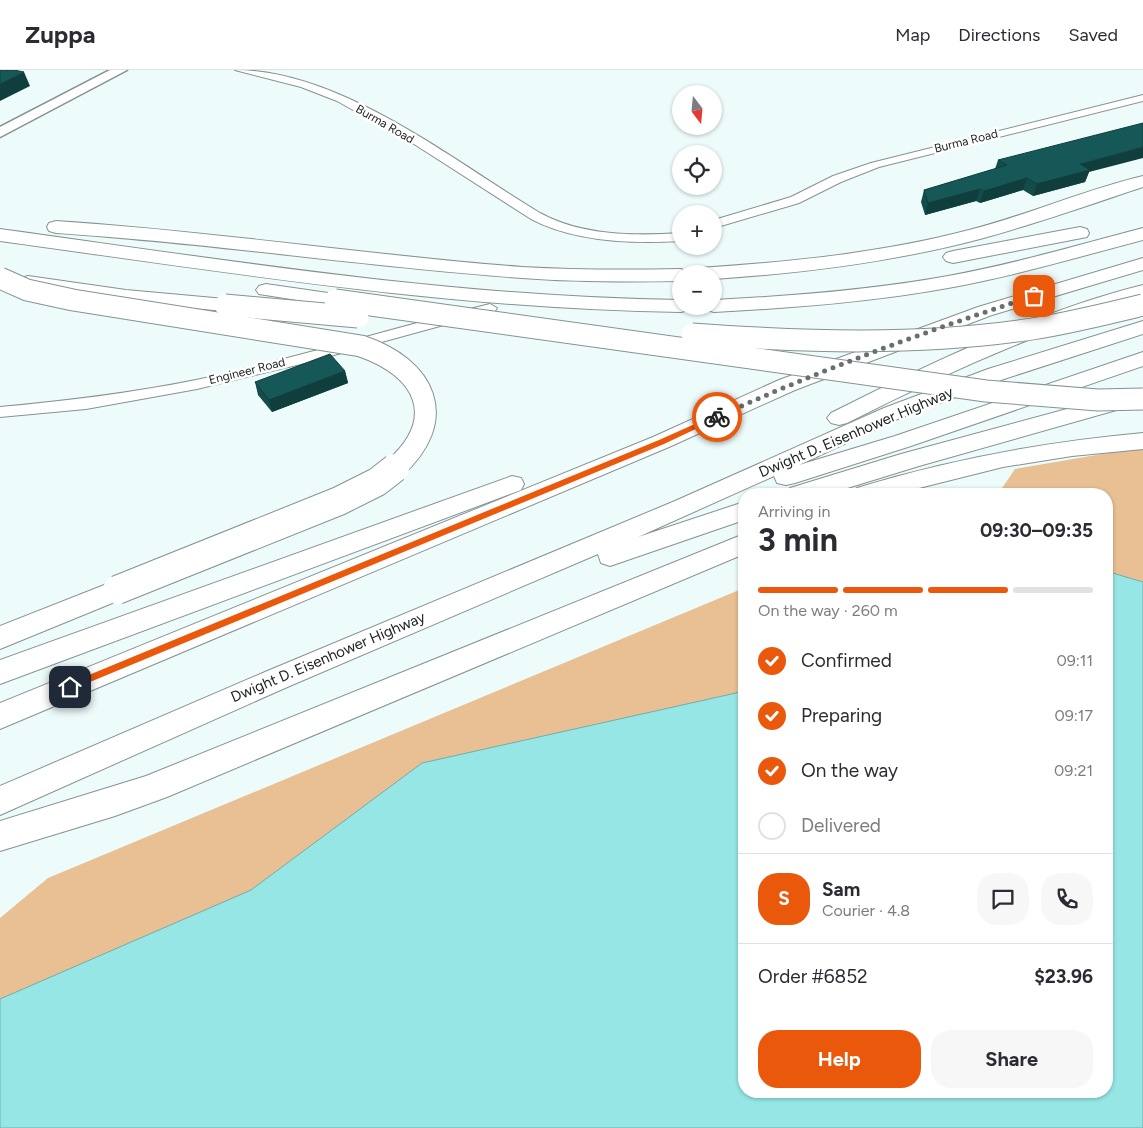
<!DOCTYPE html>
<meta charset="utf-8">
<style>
:root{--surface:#fff;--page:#f7f7f7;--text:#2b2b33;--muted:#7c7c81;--line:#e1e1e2;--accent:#ea580c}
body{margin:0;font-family:Figtree,sans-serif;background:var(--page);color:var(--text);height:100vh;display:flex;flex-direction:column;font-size:19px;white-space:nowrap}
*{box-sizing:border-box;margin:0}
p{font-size:16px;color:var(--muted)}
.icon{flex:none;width:28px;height:28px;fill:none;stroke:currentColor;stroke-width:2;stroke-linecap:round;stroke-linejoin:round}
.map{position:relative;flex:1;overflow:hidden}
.side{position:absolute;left:738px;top:418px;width:375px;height:610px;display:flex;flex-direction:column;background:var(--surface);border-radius:20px;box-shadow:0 1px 4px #0004}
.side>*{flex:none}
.needle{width:32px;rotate:164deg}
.fabs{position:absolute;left:672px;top:15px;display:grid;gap:10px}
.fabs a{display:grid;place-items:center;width:50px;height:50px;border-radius:50%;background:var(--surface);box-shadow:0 1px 4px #0004;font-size:25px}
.pin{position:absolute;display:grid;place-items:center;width:42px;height:42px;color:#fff;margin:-21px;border-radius:10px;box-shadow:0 2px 8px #0006}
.courier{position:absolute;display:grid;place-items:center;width:50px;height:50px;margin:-25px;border:4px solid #ea580c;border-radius:50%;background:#fff;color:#222;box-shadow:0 1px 6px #0007}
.head em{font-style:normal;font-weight:700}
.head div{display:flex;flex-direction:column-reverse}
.head{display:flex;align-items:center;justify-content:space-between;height:85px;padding:0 20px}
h1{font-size:32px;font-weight:700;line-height:38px}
.bar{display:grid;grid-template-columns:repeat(4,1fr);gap:8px 5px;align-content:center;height:60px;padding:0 20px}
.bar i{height:6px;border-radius:4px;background:var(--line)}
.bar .current{background:var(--accent)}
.bar p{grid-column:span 4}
.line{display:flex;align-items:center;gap:12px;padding:0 20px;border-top:1px solid var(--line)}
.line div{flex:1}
.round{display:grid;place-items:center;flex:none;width:52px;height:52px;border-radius:20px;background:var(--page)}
ol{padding:0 20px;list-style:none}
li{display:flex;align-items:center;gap:15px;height:55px}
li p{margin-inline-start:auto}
li .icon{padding:5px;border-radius:50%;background:var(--accent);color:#fff;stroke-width:4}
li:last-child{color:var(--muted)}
li i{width:28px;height:28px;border:2px solid var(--line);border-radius:50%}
.button{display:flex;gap:10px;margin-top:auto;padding:10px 20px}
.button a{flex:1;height:58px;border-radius:20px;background:var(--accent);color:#fff;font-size:20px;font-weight:700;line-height:58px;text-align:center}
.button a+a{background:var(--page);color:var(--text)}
header{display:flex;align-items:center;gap:30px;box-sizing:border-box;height:70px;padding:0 25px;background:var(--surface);border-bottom:1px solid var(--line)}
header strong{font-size:24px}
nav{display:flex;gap:28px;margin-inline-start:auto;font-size:18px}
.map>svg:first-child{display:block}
</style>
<header>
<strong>Zuppa</strong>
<nav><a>Map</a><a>Directions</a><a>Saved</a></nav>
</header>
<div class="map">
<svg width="1143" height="1058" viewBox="0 0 1143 1058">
<rect width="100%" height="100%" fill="#edfbfa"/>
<path fill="#e9c093" d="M1143,377V1058H0V848L48,808L744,518V1021H1106V424H998L1015,399Z"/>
<path fill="#95e6e5" stroke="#72acab" d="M1106,501L1143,512V1058H0V929L251,820L422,693L736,623L744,619V1021H1106Z"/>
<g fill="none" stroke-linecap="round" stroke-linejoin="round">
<g stroke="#869292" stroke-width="2">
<g id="minor">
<path d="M235,0C341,0 452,90 540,143C582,166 635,166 681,163V171C632,174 575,172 531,149L414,74L337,31L301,17Z"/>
<path d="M1143,25V31L879,97L841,112L799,133L714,158V150L791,127L833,106L871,93Z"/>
<path d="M490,234L497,238L495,241L301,294L197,319L86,339L0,347V337C66,331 131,323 196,310C295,289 392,258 490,234Z"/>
</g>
</g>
<g stroke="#869292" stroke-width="3">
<path id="major" d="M110,0H127L0,67V57Z"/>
</g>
<g stroke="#869292" stroke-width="2">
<g id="highway">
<path d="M1143,106V117C1089,135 1035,154 980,169C893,192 803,203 714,209V204H681V211C628,212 575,212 522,208C366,197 212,173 56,163L49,161L47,157L49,153L56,151C212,161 366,185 522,197C575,200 628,200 681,199L690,203L692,200L699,198C790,192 881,183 969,160C1028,145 1084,120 1143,106Z"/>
<path d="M1080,157L1087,159L1089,163L1087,167L953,193L946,191L943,187L946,183L953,181Z"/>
<path d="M1143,158V170C1078,187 1014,206 948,218C871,232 792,238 714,242L707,240L704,236H714V230C792,226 871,220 948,206C1014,194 1078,175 1143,158Z"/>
<path d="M0,159C226,190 453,227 681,230V236H691L688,240L681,242C453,239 226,202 0,171Z"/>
<path d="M1143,188V200L992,245L795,320L669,377L0,659V633L653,367L779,310L978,237Z"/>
<path d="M28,206L126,220L225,229L232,231L235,235L232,239L225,241L126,232L21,216L18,212L21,208Z"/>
<path d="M266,214L335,224L342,226L345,230L342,234L335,236L259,224L256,220L259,216Z"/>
<path d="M1143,215V228C1041,261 943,304 847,353L839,355L831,353L827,348L831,343C927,295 1038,241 1143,215Z"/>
<path d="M1143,251V264L1004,309L900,348L799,395L895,366L1143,282V296L911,376L795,413L786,415L777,413L774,406L638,467L744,432V450L610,496L601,493L598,484L285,618L0,745V716L265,602L675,431L884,338L988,299Z"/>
<path d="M1126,323L1134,325L1137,330L1134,335L919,396L828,424H787L790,418L901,384Z"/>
<path d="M1143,363V379L1072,386L1003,397L895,424H854L857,418C951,389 1045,372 1143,363Z"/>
<path d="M512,406L521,408L524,414L521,420L0,614V590Z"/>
<path d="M744,464V484L167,727L115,746L0,781V751L146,706Z"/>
<path d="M117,510L127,513L131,520L127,527L0,579V556Z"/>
</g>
</g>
<use href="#minor" fill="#fff" fill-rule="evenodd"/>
<use href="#major" fill="#fff" fill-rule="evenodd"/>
<use href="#highway" fill="#fff" fill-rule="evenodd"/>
<g stroke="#869292" stroke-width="23" stroke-linecap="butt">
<g id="highway-bridge-far1">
<path d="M0,208L27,220L73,230L361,276C426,298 450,349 394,399"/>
<path d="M335,230L986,321L1098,330L1143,329"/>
<path d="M225,235L358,247"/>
<path d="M692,264C805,272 919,276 1032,259C1070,253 1106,244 1143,235"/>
</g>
</g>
<g stroke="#869292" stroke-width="30" stroke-linecap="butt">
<path id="highway-bridge" d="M117,520L339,431L377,412L395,398"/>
</g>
<use href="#highway-bridge-far1" stroke="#fff" stroke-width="21"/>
<use href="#highway-bridge" stroke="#fff" stroke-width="28"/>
</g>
<g fill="#134c4b">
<path d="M998,90L1089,102L1085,112L1033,126L1023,120L980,133L976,131L925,145L921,132L924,120L995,99Z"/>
<path d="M345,301L348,313L272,342L258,325L255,312Z"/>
</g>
<g fill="#0f3e3d">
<path d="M24,2L30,16L0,31V14Z"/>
<path d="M1143,77V88L1089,102L1085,112L1033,126L1037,114L1080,94Z"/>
<path d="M1027,108L1023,120L980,133L984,121Z"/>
<path d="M980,119L976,131L925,145L928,133Z"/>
<path d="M345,301L348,313L272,342L269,330Z"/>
</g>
<g fill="#165857" stroke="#0f3e3d">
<path d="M0,0H14L24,2L0,14Z"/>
<path d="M1143,53V77L1080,94L1090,100L1037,114L1027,108L984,121L980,119L928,133L924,120L1007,95L998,90Z"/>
<path d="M330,284L345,301L269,330L255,312Z"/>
</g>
<path fill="#ea580c" d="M715,345L721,347L664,374L73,619H67L66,617L67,614L659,370Z"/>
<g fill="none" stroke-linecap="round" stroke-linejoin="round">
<path stroke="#686f6f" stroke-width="5" stroke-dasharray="0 9" d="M717,347C820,300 926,261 1034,226"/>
</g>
<g text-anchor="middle" stroke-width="5" stroke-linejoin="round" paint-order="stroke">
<g font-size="12" fill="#202424" stroke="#fff">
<text transform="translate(385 54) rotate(30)" y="4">Burma Road</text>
<text transform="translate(966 71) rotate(-14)" y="4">Burma Road</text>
<text transform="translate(247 301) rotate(-14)" y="4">Engineer Road</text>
</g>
<g font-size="15" fill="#202424" stroke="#fff">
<text transform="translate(856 362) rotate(-23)" y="5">Dwight D. Eisenhower Highway</text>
<text transform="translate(328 587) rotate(-23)" y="5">Dwight D. Eisenhower Highway</text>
</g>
</g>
</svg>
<div class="fabs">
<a><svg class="needle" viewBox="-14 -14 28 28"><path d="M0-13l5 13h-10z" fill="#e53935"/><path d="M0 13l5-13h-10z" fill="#7c7c81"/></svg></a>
<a><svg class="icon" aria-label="locate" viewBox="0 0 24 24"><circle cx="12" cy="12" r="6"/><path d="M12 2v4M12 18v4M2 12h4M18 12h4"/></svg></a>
<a>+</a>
<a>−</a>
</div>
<div class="pin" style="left:1034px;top:226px;background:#ea580c"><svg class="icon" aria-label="bag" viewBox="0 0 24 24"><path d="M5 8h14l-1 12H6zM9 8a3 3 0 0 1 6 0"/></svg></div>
<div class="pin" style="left:70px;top:617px;background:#1f2937"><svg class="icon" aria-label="home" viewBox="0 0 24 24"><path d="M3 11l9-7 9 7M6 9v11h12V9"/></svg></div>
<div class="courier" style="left:717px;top:347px"><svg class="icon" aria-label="bike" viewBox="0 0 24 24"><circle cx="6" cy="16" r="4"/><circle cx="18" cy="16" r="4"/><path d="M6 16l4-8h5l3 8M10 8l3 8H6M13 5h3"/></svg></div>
<section class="side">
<div class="head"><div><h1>3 min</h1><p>Arriving in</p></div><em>09:30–09:35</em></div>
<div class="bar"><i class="current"></i><i class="current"></i><i class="current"></i><i></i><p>On the way · 260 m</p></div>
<ol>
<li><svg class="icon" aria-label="check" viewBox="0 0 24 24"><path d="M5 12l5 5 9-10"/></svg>Confirmed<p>09:11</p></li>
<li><svg class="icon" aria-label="check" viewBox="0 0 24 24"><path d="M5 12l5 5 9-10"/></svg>Preparing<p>09:17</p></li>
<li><svg class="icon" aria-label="check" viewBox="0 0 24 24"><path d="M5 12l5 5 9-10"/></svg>On the way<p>09:21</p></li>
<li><i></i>Delivered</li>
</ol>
<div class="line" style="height:90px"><b class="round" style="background:var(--accent);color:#fff">S</b><div><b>Sam</b><p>Courier · 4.8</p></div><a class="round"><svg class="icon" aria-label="chat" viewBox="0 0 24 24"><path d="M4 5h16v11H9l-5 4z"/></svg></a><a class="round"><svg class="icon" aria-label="phone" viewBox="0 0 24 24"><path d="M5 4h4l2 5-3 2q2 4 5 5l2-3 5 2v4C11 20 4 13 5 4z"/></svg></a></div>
<div class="line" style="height:65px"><div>Order #6852</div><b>$23.96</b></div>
<div class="button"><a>Help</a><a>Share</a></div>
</section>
</div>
